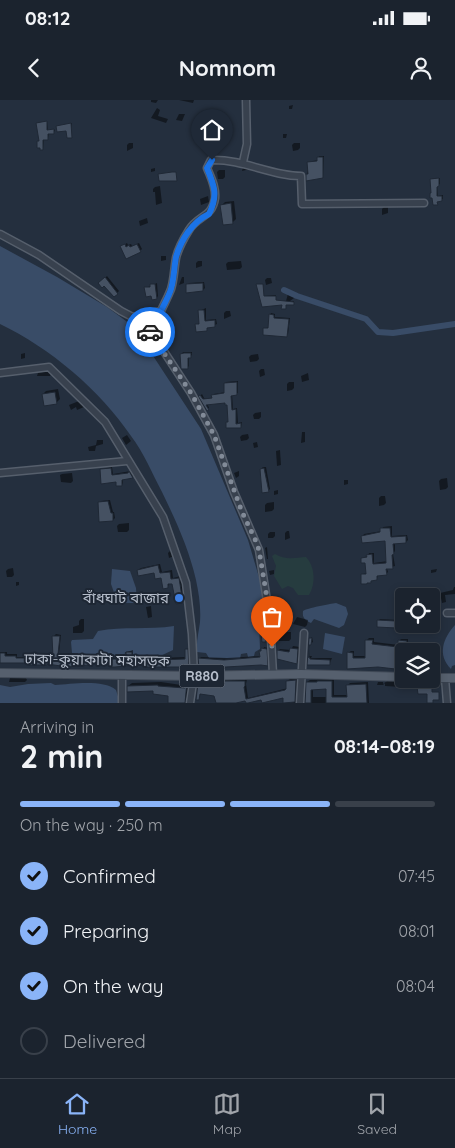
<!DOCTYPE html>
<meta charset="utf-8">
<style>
:root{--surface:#1b232e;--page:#242b36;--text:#f1f3f6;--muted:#a0a4aa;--line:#39404a;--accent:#8ab4f8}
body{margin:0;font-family:Quicksand,"Noto Sans Bengali",sans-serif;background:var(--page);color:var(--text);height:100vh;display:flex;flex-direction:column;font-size:19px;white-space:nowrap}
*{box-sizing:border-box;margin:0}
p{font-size:16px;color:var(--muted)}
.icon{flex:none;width:28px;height:28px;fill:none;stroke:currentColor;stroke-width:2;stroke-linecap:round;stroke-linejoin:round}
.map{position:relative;height:603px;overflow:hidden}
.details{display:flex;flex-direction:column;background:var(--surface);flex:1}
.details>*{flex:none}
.buttons{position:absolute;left:395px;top:488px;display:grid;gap:10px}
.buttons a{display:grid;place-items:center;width:45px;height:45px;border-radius:5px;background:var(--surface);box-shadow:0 2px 8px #0003,0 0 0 1px var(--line);font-size:25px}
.pin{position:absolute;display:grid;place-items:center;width:42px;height:42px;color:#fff;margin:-51px -21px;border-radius:50% 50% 50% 0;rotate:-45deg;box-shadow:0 0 5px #0007}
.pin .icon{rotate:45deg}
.courier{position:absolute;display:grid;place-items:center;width:50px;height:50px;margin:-25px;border:4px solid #1a73e8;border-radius:50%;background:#fff;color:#222;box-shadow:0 1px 6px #0007}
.head em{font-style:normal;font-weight:700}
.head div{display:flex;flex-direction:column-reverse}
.head{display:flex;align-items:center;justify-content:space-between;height:85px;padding:0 20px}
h1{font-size:32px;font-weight:700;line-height:38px}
.bar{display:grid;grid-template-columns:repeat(4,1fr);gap:8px 5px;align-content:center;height:60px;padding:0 20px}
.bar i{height:6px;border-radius:4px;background:var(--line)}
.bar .active{background:var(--accent)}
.bar p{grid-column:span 4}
ol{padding:0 20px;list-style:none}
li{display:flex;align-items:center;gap:15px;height:55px}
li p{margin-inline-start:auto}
li .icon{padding:5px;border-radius:50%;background:var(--accent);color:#111;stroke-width:4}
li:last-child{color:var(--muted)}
li i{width:28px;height:28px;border:2px solid var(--line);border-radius:50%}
.status{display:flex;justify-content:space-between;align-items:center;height:35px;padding:0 25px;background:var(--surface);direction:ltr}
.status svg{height:14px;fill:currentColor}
header{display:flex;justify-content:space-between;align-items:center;height:65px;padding:0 20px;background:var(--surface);font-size:22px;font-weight:700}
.menu{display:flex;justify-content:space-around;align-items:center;height:70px;border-top:1px solid var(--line);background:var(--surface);font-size:14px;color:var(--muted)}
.menu a{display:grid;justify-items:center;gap:2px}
.menu .active{color:var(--accent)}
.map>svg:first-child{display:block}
</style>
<div class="status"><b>08:12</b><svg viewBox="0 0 49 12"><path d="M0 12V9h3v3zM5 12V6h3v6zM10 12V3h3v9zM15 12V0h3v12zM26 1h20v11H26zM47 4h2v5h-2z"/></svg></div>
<header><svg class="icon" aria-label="back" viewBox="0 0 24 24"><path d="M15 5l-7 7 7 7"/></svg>Nomnom<svg class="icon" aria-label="person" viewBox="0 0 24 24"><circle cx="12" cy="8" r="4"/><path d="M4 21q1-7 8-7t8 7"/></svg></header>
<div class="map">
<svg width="455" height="603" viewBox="0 0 455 603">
<rect width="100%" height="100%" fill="#242f3e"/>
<path fill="#263c3f" d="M275,454C285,460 294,458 306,457C315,466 316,484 309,495H298L293,488L288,486L282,489L274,476L276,466L272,456Z"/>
<g fill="#394c67">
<path d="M0,146L57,177L107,207L130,224L142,239L201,329L248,440L261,484L264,506L256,509V514H264L265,518L259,522L260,549L255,552L254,556L248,557L247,553L241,554L240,559L209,558L206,553L197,552C196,542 199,531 200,522C201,508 199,494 196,480C189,449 176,421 162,392C152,373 144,353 131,336C100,290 50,248 0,224Z"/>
<path d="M112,469L130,471L136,488L137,503H126L117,501L111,484Z"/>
<path d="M336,503L346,507L348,514L344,525L339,528L314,519L311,523C305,520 302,518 303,511C307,508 330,504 336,503Z"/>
<path d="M455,525V565L452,566L451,569C437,555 443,538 455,525Z"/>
<path d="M174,526L173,550L156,558L133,560L132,551L125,552L124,559L96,557L83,558L72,553L71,542L72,540L93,539L98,531C123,526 149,530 174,526Z"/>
<path d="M325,533L345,537L342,554L323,549Z"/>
<path d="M51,583L55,585C72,584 103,579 116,590L120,603H0V585L10,587L28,584Z"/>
</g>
<g fill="#0007" fill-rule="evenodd">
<path d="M151,0H158L156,3L151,2Z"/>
<path d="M179,0H194L193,3Z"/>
<path d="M293,5L292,9H289V6Z"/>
<path d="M157,8L160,10L158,16L168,19L166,23L151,18Z"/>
<path d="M179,14H185L182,21L176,20Z"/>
<path d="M47,21L48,30L54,29L55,31L49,33L48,38H44L43,49L37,23Z"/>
<path d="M72,23L71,37L68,30L58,26Z"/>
<path d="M283,34H287L286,38H283Z"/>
<path d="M226,41L225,45H219L220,42Z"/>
<path d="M129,43H133V48L127,51V45Z"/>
<path d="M294,43H300V48L298,50L293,51L292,45Z"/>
<path d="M319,56H324L323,76L322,77L307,74L308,62L318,60Z"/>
<path d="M243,67L250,69L242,71Z"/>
<path d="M155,68V71L151,72V69Z"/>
<path d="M219,70H225V77L223,79H218L217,72Z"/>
<path d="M433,78H440V84L437,85L438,96L443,95V99L438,100L437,103L432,79Z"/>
<path d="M160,86L162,103L156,105L155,92H153V89L155,87Z"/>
<path d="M208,96L209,102L201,105L200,99Z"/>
<path d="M234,101L236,119L233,122L222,105L225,102Z"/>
<path d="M384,107H388V113L382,115V109Z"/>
<path d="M147,118L148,123L140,126L139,121Z"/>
<path d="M127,143L128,145L131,144L132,146L139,143L142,149L140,151L122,146Z"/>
<path d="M161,156H166V160L161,161Z"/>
<path d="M198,161H202V166L196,168V163Z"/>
<path d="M241,161L242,167L240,169L227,170L226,164L228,162Z"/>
<path d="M107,176L119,191L114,196L104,185L100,183Z"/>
<path d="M182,177H184V183L179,185Z"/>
<path d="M267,178H271L272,183L266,185L265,180Z"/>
<path d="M204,182L205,188L203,190L187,185L189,183Z"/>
<path d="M157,183L158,196L157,198L146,188Z"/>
<path d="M258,184H263L264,196L276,195V200L286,201L288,194H294V198L290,201H294V203L286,204V207L283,204L263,205Z"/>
<path d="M206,208V220L216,219L217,224L206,229L196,225L200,223L199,211Z"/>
<path d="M226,211H230L231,216L224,219V213Z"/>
<path d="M271,213L275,214V217L290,218L288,234L287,235L264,229L269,227L270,215Z"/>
<path d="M168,220L170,227L161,231L159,223Z"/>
<path d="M137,225L143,227L150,238L144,234L143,235V232Z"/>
<path d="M183,252H192V255L189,257V266L188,267L182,254Z"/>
<path d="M25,253V258L21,259V254Z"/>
<path d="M258,254L259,259L257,261L250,262L249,257L251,255Z"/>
<path d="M261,269H264L265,275L260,277L259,271Z"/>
<path d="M49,271L51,274L50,276H37L38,273Z"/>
<path d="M308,273L309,280L302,282L301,276Z"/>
<path d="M238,281V293L232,294L233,309L237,308L238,323L242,322L241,327L227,323L229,321L228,303L226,302L207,303L209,308L207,310L200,296L202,294L204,298H213L214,294L226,292L225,284L226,282Z"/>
<path d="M289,282H294V288L292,290L287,291V284Z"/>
<path d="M58,289L60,299L56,303L43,294L46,291Z"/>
<path d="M79,301L84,307L77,310L76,307L71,310L69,305Z"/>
<path d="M261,312V317L259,319H254L253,315L255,313Z"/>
<path d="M302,332H305V342L301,343Z"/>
<path d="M248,334L249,338L247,340L241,341L240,337L242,335Z"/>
<path d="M127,335L131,341L126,345L122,338Z"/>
<path d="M97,340H103V344L96,346L95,351H89L88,347L96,345Z"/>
<path d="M257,342L258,347L254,348L253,343Z"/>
<path d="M280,350L281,365L277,366L276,351Z"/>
<path d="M112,367L113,374L131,371L134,376L123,379V383L122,385L102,369Z"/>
<path d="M263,367H266L270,389L268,391L261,369Z"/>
<path d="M239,371V376L236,378L234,373Z"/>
<path d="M72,373L73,381L71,383L61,382L60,375L62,374Z"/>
<path d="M447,378L448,387L446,389L440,390L439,381L441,379Z"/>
<path d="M344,380H348V384L344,385Z"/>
<path d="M278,390V394L274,395V391Z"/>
<path d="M381,396H385L386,403L384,405L379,406V398Z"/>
<path d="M110,400L113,412H114L115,418L113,420L99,403L101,401Z"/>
<path d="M274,402V409L272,411L265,412V405L267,403Z"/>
<path d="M129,423V430L127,432H118L117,426L119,424Z"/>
<path d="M392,426V436L407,435L408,440L406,442L395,443V451L393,454L395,466L387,468L388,472L386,474H378L377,479L363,474L367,473L366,462L362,458L368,456L369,453H374V463L388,461L386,440L363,436L364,434L382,431L383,427Z"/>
<path d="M287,431H289L290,438L285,440V433Z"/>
<path d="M270,432H275V436L273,438H268V434Z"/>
<path d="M267,447L268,459H267L265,448Z"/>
<path d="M170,451H172L174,456L169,458L168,453Z"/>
<path d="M160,464L162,472L172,470L173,478L181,476L185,499L183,502L173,482L170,483L168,486L162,477L155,471L138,470L141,468Z"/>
<path d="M13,468L14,475L12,477H7L6,471L8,469Z"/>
<path d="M437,469L436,472L431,473V470Z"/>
<path d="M274,470V474L270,475L269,471Z"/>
<path d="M16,482H19V485L16,486Z"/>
<path d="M454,487H455V494L445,495L446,502L442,503L440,493L453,490Z"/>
<path d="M151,506L152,517L148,518L146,507Z"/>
<path d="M260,508H264L267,539L266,541L258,510Z"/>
<path d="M431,514L432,525L437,524L435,529H433L432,526L426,527V524H431Z"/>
<path d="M400,515L404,516L405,524L402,532L398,527L379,520L380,519L398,520Z"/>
<path d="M297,517L308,520L307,525L305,527L293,524Z"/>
<path d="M81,519H84V531L82,533H73V527L79,525V521Z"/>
<path d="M278,522H281V527L277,529L276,524Z"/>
<path d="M281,532H291V539L289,541H279V534Z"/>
<path d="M56,534L61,535L59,553H78V557L128,558L127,552L133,550V559L186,557V550L189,548L190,564L188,566L146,563L0,562V552H7V554H17V557H27L29,555L54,556V536Z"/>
<path d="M312,537L313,542L310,544L309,556H312L311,558H332L330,563L309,564L310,539Z"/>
<path d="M369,538H374V542L399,545V541L401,539H408V551H404L386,567H348V553L351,551H354V556H366L367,540Z"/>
<path d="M293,546L300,547L299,561L297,563L278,551L280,549L291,550Z"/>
<path d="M264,547L268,548L269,563L267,565L199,559L201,557L227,558L261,556Z"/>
<path d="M10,578H26L27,580L25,582H9Z"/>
<path d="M298,578L297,601L295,603L285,602L284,596L246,599L235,603H217L215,595L201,593L198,599L199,584L202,582L213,583L216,579H247L246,584L248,598L288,588L287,581L290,579Z"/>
<path d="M334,578V595H348V585L350,583L368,582L369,603H305L307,582L310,580ZM313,588H327V597H313Z"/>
<path d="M387,581H404V585L402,587L385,586V583L383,585H377L378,582H383V584Z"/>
<path d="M161,582L188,586L190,582L188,602L190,603H169V594L155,590L128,586L132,583Z"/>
</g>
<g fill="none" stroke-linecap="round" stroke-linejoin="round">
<path stroke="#394c67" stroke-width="6" d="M284,190L297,196L366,219L378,232L393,233L455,224"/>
</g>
<g fill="#455162" stroke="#1f2835">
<path d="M47,21V30L54,29V34H48V40H43V50H40V48H37V41H39L36,23Z"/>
<path d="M71,23L72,38H67L66,31L57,32L56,26Z"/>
<path d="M317,57H323V78L306,81V74H308L307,62L317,61Z"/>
<path d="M172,72H176L177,81H159L158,74Z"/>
<path d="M439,78V86L437,87V96H442V101L437,102L438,105H433L432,98H430V93H431L430,79Z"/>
<path d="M231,103L233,124L223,125L220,105Z"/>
<path d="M125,144L126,147L129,145L130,147L137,144L141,152L126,159L120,146Z"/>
<path d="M105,177L118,194L114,197L104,186L102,188L98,183Z"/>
<path d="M203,183V191L186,193V184Z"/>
<path d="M150,184H155L157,199L152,200L151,196L146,197L144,187H150Z"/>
<path d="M256,184H263L264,196H276V200L294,202V205H286V209H281L282,205L262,207Z"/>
<path d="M198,210H204L205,221L215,220V227L207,228V231L196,232L195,224H199Z"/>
<path d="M269,214L274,215V218L289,219L287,237L263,235V228H268Z"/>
<path d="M184,253H191V258H188V269H181L180,254Z"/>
<path d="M237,282V295L231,296L232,310L236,309V324L241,323V328H226V322H228L227,305H225V303L206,305L209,310L207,311L198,296L200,295L203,299L212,298L211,295L224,293V283Z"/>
<path d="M55,292L57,304L44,306L42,294Z"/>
<path d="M111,368L112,375L128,373L129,371L133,378L122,380V386H116V382L101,384L100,369Z"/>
<path d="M264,368L269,392L262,393L260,369Z"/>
<path d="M108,401L111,413H113V421L99,422L98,402Z"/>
<path d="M380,428H390L391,437L406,436V443L393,444L394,454L392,455L393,469H386L387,475L377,476V480L371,481V483H367V484H361V474H366L365,463H361V458L367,457L366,455L372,454L373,464L386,463L385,441L362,443L361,436L380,432Z"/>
<path d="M158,465L160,473L170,472L171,479L179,478L183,503L176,504L172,484H168V488L163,489L161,478L155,479L154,473L138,476L137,470Z"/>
<path d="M257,509H263L266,542H262L259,514H258Z"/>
<path d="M397,516L404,517L402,533L396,532V528L377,527V520L396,521Z"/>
<path d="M52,536H60L58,554H76L77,559H126V552H132V561L185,559V549H188L189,567H145V564L115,567H110V564H98L68,567L47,564V565H29V563H0V553H5V556H16V558H26V556L53,557Z"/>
<path d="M309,538H312L311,545H309L308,557L310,558V559L330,560V565H307Z"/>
<path d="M365,540H373L372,544L398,547V540L407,541L406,551H404V570L378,567L347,569V552L353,553V558H365Z"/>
<path d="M261,548L267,549L268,566L261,565L208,568V567H199L198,558L224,560L260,557L259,551H261Z"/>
<path d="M290,548L298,549L297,564L277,559V550L289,552Z"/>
<path d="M296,580L295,602L283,603V598L262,603L261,600L248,603H246L245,601L236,603H216L214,596L200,594L199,600H196L198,583L212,585V581H245V586L244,587L246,599L285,590L286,589V581Z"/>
<path d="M317,581H332V597H347L346,585L366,584L367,603H326V589L311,590V603H305L306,582H317Z"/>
<path d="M187,582L185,603H168V596L153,594V591L127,592V586L158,585V586L185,588Z"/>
<path d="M432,586V592H439V600H433V603H427V594H418L417,587Z"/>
</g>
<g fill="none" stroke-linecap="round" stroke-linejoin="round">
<g stroke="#565f6c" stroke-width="9">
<g id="minor">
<path d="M243,62L247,44L246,0"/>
<path d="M0,134L39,155L121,211L146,224L191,293L214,335L234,392L259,450L270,520L273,574"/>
<path d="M134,217L161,211C164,204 168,197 171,189C174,180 174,169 176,158C178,149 184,138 189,130C198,115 212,118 215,98C216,87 211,78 207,68L211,60C244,59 270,76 301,76L302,104L424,103"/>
<path d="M0,273L49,267L105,322L163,417L186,483L192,534L194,576L190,603"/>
<path d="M0,373L127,361"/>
<path d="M447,513H455"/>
<path d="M122,575V603"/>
<path d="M445,578L447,603"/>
<path d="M300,603L304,533"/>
</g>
</g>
<g stroke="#414a57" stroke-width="10">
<g id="major">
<path d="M0,573L194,576L301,574L404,577"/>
<path d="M431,578H455"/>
</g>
</g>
<use href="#minor" stroke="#38414e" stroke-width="6"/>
<use href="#major" stroke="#56606e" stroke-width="8"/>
</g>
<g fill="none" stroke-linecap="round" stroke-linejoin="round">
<path stroke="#828b98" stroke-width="5" stroke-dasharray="0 9" d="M150,232L191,293L214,335L242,412L255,439L259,450L266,492L272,547"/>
<path stroke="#1a73e8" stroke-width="6" d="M150,232L146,224L134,217L161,211C164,204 169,196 171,189C174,179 174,168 176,157C181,140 192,122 209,114C218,96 215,87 207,68L212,60"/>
</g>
<circle fill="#3f7fe0" stroke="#1d2633" stroke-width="2" cx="179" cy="498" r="5"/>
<g text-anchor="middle" stroke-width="4" stroke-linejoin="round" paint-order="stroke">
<rect fill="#1d2633" stroke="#878f9c" stroke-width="1" x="179.5" y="564.5" width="45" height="23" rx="4"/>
<g font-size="14" font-weight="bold" fill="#b4bcc9">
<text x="202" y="581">R880</text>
</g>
<g font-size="15" fill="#b4bcc9" stroke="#1d2633" text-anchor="end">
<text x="169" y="503">বাঁধঘাট বাজার</text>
</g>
<g font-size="15" fill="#b4bcc9" stroke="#1d2633">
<text transform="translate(97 560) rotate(1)" y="5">ঢাকা-কুয়াকাটা মহাসড়ক</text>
</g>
</g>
</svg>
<div class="buttons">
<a><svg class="icon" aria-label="locate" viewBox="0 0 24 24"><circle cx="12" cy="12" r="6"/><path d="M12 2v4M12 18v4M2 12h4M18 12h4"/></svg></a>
<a><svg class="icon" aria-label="layers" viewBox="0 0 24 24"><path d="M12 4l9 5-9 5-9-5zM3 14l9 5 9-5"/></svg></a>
</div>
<div class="pin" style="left:272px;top:547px;background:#ea580c"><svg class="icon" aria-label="bag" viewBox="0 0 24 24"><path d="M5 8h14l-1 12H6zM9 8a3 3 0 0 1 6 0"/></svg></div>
<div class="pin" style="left:212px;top:60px;background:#1f2937"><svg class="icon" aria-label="home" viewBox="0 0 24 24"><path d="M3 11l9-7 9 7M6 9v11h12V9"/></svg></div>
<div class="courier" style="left:150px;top:232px"><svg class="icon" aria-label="car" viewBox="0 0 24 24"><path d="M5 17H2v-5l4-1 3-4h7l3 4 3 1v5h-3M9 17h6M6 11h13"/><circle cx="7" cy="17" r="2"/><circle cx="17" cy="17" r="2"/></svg></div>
</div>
<section class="details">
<div class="head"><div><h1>2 min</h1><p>Arriving in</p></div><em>08:14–08:19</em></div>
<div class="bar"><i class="active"></i><i class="active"></i><i class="active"></i><i></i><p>On the way · 250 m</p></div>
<ol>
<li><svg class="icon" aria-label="check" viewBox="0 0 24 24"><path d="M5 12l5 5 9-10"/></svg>Confirmed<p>07:45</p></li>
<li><svg class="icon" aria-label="check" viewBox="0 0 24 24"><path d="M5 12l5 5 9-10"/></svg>Preparing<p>08:01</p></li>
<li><svg class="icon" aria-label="check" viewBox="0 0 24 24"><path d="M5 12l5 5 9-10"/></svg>On the way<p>08:04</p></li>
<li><i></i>Delivered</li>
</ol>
</section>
<nav class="menu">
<a class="active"><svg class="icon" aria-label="home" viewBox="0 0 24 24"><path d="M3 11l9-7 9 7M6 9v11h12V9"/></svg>Home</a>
<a><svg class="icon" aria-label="map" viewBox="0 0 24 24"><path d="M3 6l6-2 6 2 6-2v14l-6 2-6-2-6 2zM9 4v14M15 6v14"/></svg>Map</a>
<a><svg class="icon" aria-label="saved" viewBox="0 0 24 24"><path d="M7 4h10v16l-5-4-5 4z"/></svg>Saved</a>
</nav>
